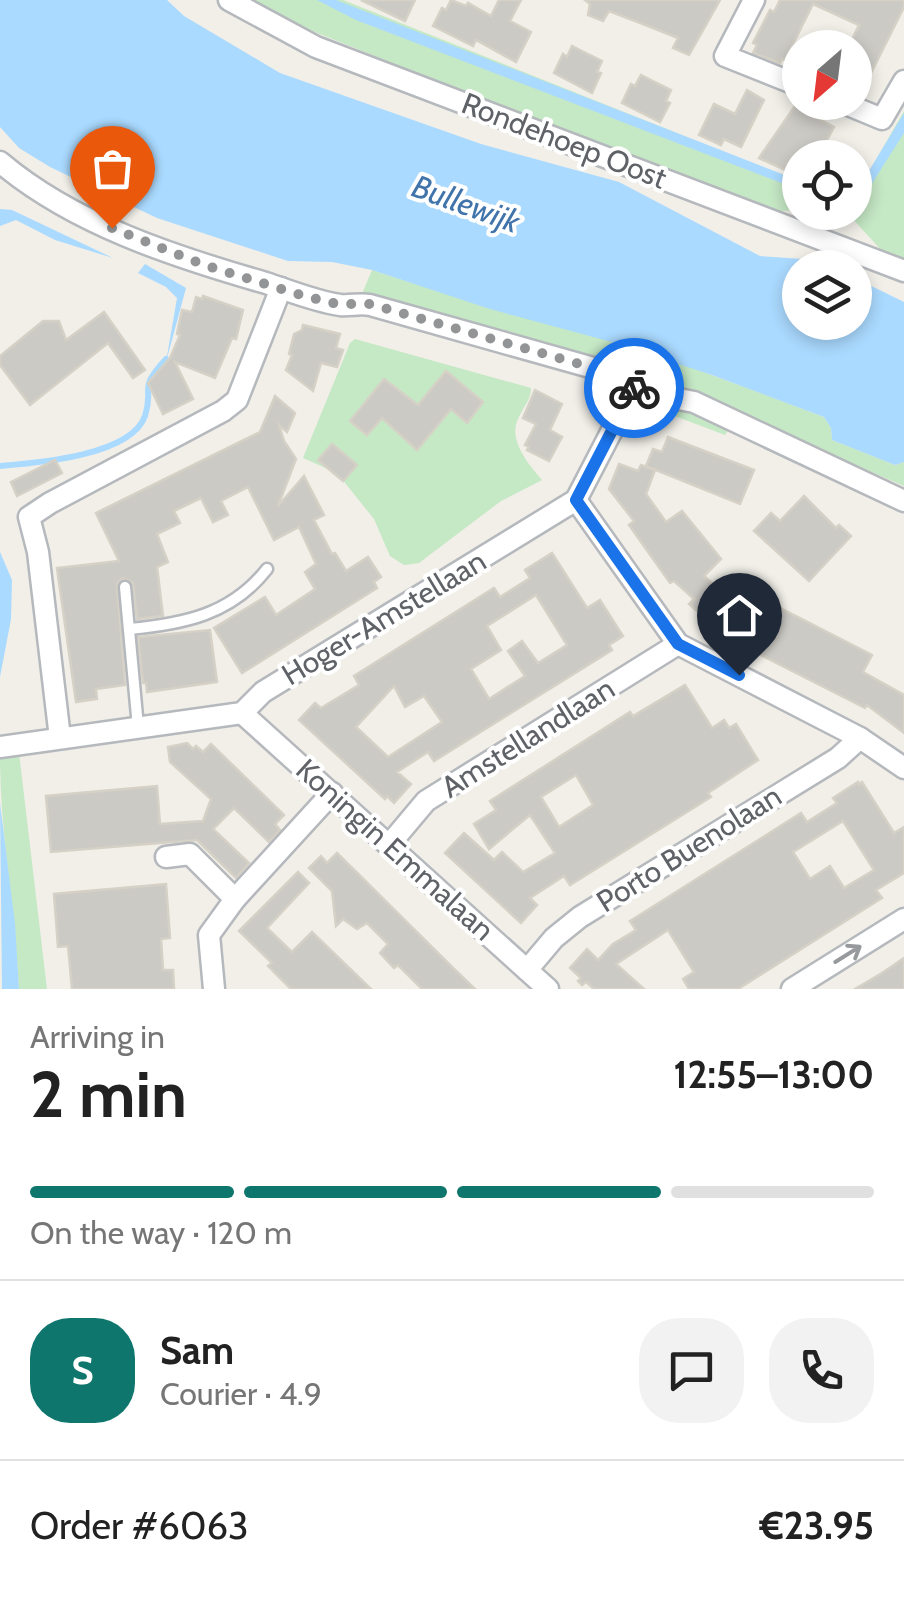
<!DOCTYPE html>
<meta charset="utf-8">
<style>
:root{--surface:#fff;--page:#f2f2f2;--text:#222;--muted:#767676;--line:#e0e0e0;--accent:#0f766e}
body{margin:0;font-family:Cabin,sans-serif;background:var(--page);color:var(--text);height:100vh;display:flex;flex-direction:column;font-size:38px;white-space:nowrap}
*{box-sizing:border-box;margin:0}
p{font-size:32px;color:var(--muted)}
.icon{flex:none;width:55px;height:55px;fill:none;stroke:currentColor;stroke-width:2;stroke-linecap:round;stroke-linejoin:round}
.map{position:relative;height:989px;overflow:hidden}
.panel{display:flex;flex-direction:column;background:var(--surface);flex:1}
.panel>*{flex:none}
.needle{width:65px;rotate:208deg}
.tools{position:absolute;left:782px;top:30px;display:grid;gap:20px}
.tools a{display:grid;place-items:center;width:90px;height:90px;border-radius:50%;background:var(--surface);box-shadow:0 5px 15px #0003;font-size:50px}
.pin{position:absolute;display:grid;place-items:center;width:85px;height:85px;color:#fff;margin:-102px -42px;border-radius:50% 50% 50% 0;rotate:-45deg;box-shadow:0 0 10px #0007}
.pin .icon{rotate:45deg}
.courier{position:absolute;display:grid;place-items:center;width:100px;height:100px;margin:-50px;border:8px solid #1a73e8;border-radius:50%;background:#fff;color:#222;box-shadow:0 2px 12px #0007}
.summary em{font-style:normal;font-weight:800}
.summary div{display:flex;flex-direction:column-reverse}
.summary{display:flex;align-items:center;justify-content:space-between;height:170px;padding:0 30px}
h1{font-size:65px;font-weight:800;line-height:75px}
.bar{display:grid;grid-template-columns:repeat(4,1fr);gap:15px 10px;align-content:center;height:120px;padding:0 30px}
.bar i{height:12px;border-radius:8px;background:var(--line)}
.bar .current{background:var(--accent)}
.bar p{grid-column:span 4}
.line{display:flex;align-items:center;gap:25px;padding:0 30px;border-top:2px solid var(--line)}
.line div{flex:1}
.round{display:grid;place-items:center;flex:none;width:105px;height:105px;border-radius:40px;background:var(--page)}
.map>svg:first-child{display:block}
</style>
<div class="map">
<svg width="904" height="989" viewBox="0 0 904 989">
<rect width="100%" height="100%" fill="#f1efe8"/>
<g fill="#c5e8c5">
<path d="M249,0H343L800,182V210L763,212L300,26Z"/>
<path d="M904,111V269L895,265L849,215L855,212V196Z"/>
<path d="M372,270C450,296 528,317 607,340C681,362 752,390 824,417L831,428L832,440L895,465L904,462V486L734,413L382,297L362,294Z"/>
<path d="M355,339L531,388C531,400 523,407 518,419C508,440 528,464 542,480L501,501L419,563L404,565L390,556L374,519L337,473L303,458L350,343Z"/>
<path d="M650,402L690,408L730,427L725,435L643,404Z"/>
<path d="M19,753L47,989H19C15,911 0,834 0,757Z"/>
</g>
<g fill="#aadaff">
<path d="M0,0H167L184,16L280,73L481,144L619,182L760,256L817,260L833,267L800,268V322H855V278L904,302V462L895,465L832,440L831,428L824,417L712,375L608,341L490,309L372,270L332,262L288,261L157,218L50,167L19,148L0,127Z"/>
<path d="M317,0H336L800,181V190L356,20Z"/>
<path d="M904,113V133L855,210V194Z"/>
<path d="M0,209L12,210L113,258L55,240L16,220L0,226Z"/>
<path d="M145,264L186,288L166,362L177,298L166,287L138,273Z"/>
<path d="M0,552L12,580L11,619L0,677Z"/>
<path d="M0,803L15,924L19,989H2Z"/>
</g>
<g fill="none" stroke-linecap="round" stroke-linejoin="round">
<path stroke="#aadaff" stroke-width="6" d="M0,466C36,463 131,456 145,416C155,385 136,392 166,359"/>
</g>
<g fill="#cccac5" stroke="#d6d1c6" stroke-width="2.5" fill-rule="evenodd">
<path d="M361,0H415L405,21Z"/>
<path d="M451,0L466,6L468,3L491,16L499,0H521L510,21L531,32L516,62L476,40L473,46L433,26L442,8L446,10Z"/>
<path d="M585,0H720L689,55L673,48L678,38L643,24L609,11L603,21L588,15L590,4Z"/>
<path d="M780,0H904V7L860,95L855,93V48H848L859,25L813,4L785,60L782,59L780,63L753,53L757,45L753,43L770,10L774,12Z"/>
<path d="M572,46L602,61L597,72L601,73L592,93L554,73L563,54L567,57Z"/>
<path d="M641,75L671,90L666,101L670,103L660,122L622,103L631,84L635,86Z"/>
<path d="M747,90L764,100L741,147L724,139L721,145L699,135L714,104L735,114Z"/>
<path d="M795,106L834,127L825,144L852,158H792L785,170L759,158Z"/>
<path d="M203,296L243,310L236,339L232,338L215,378L175,362L193,399L163,414L148,383L170,358L180,335L177,334L182,310L192,312L196,297L202,299Z"/>
<path d="M104,312L145,370L133,378L108,343L30,405L0,365V356L43,321H59L66,340Z"/>
<path d="M303,325L340,334L336,348L343,350L337,367L321,363L313,391L286,370L292,355L289,354L294,334L302,330Z"/>
<path d="M446,371L483,402L467,423L451,409L417,450L382,418L367,435L350,421L384,379L418,405Z"/>
<path d="M535,390L562,404L550,430L562,437L549,461L527,450L529,447L525,445L536,424L523,418Z"/>
<path d="M275,396L295,413L287,432L279,425L284,441L296,459L278,506L304,476L324,515L314,520L332,554L335,553L346,571L368,557L381,577L374,582L377,588L242,673L214,628L265,597L276,615L315,589L305,572L316,564L299,527L274,540L248,487L221,501L228,515L213,522L201,498L174,511L180,523L157,534L168,562L157,567L163,616L137,619L133,583L123,578L117,584L125,685L96,689L97,699L76,702L57,568L119,561L96,513L260,432Z"/>
<path d="M668,437L754,470L740,504L646,466L653,449L662,452Z"/>
<path d="M332,444L357,465L343,481L318,460Z"/>
<path d="M55,460L62,473L17,496L11,482Z"/>
<path d="M619,464L638,471L641,465L655,470L646,494L666,522L682,511L721,559L704,576L742,609L769,624L778,607L872,655L863,672L904,695V733L867,705L865,708L739,644L741,640L721,622L716,628L689,604L694,599L674,581L670,583L629,525L634,521L609,489Z"/>
<path d="M804,496L836,528L839,525L851,536L809,581L754,531L771,513L780,521Z"/>
<path d="M552,553L587,608L600,600L623,636L609,645L612,650L434,761L428,752L397,772L411,784L394,803L387,796L385,799L299,720L315,703L321,708L359,685L354,676L494,588L500,597L530,578L525,570ZM536,595L567,645L538,663L522,641L508,651L525,676L489,699L471,669L501,650L487,626ZM394,686L405,707L424,696L442,722L388,757L356,727Z"/>
<path d="M210,630L217,682L147,692L146,683H143L138,637Z"/>
<path d="M685,685L712,728L724,720L729,728L736,724L758,760L708,793L711,797L570,885L564,876L530,898L537,905L521,923L445,853L464,833L494,860L502,852L523,872L555,853L530,815L489,849L474,824L496,810L490,801L630,712L633,716ZM576,775L593,805L559,827L541,797Z"/>
<path d="M187,743L193,749L196,746L203,752L211,744L284,815L275,824L280,830L269,842L234,808L213,829L249,863L236,878L197,840L51,852L46,796L157,786L160,824L203,821L211,799L170,762L168,747Z"/>
<path d="M858,782L859,785L862,782L894,833L904,827V873L876,890L882,898L738,989H689L683,979L694,972L668,930L616,964L644,989H594L586,982L582,985L578,981L581,978L570,968L587,949L598,960L613,944L636,930L630,921L801,813L807,822L837,803L833,798ZM843,821L874,870L844,888L830,866L810,879L793,852Z"/>
<path d="M337,853L452,967L475,989H422L398,965L394,968L380,953L388,944L367,923L357,929L343,919L336,926L332,891L309,868L321,856L327,863Z"/>
<path d="M298,872L309,883L267,928L292,952L312,932L371,989H291L268,966L272,963L239,931Z"/>
<path d="M166,884L170,938L161,939L163,970H173L174,989H72L68,946L58,947L54,894Z"/>
<path d="M904,958V989H855L882,973Z"/>
</g>
<g fill="none" stroke-linecap="round" stroke-linejoin="round">
<g stroke="#b5b8bc" stroke-width="15">
<g id="service">
<path d="M125,587L138,727"/>
<path d="M129,629C183,624 231,615 267,569"/>
</g>
</g>
<g stroke="#b5b8bc" stroke-width="25">
<g id="minor">
<path d="M229,0L316,47L904,271"/>
<path d="M754,0L725,56L800,86"/>
<path d="M841,102L882,119L904,81"/>
<path d="M0,162C73,224 175,257 266,283C290,291 314,301 340,305C350,306 360,303 370,305L604,371L663,396L694,402L904,501"/>
<path d="M576,500L678,644L860,738L904,768"/>
<path d="M242,713L548,989"/>
<path d="M60,738L38,552L29,517L50,503L223,411L237,400L281,288"/>
<path d="M0,747L242,713L263,692L576,500L636,384"/>
<path d="M389,845L426,801L678,644"/>
<path d="M166,857L190,854L235,899"/>
<path d="M527,970L554,938L580,917L838,758L860,738"/>
<path d="M214,989L209,935L235,899L332,793"/>
<path d="M792,989L904,919"/>
</g>
</g>
<use href="#service" stroke="#fff" stroke-width="10"/>
<use href="#minor" stroke="#fff" stroke-width="20"/>
</g>
<defs><path id="oneway-shaft" d="M-6 0H5M1.5-3L5.5 0L1.5 3" fill="none" stroke-width="1.6" stroke-linecap="round" stroke-linejoin="round" transform="scale(2.5)"/></defs>
<use stroke="#979a9d" href="#oneway-shaft" transform="translate(848 954) rotate(-32)"/>
<g fill="none" stroke-linecap="round" stroke-linejoin="round">
<path stroke="#929495" stroke-width="10" stroke-dasharray="0 18" d="M112,228L204,265L304,296L337,304H370L604,371L636,384L634,388"/>
<path stroke="#1a73e8" stroke-width="12" d="M634,388L576,500L678,644L739,675"/>
</g>
<g text-anchor="middle" stroke-width="8" stroke-linejoin="round" paint-order="stroke">
<g font-size="30" fill="#5f6368" stroke="#fff">
<text transform="translate(564 141) rotate(21)" y="10">Rondehoep Oost</text>
<text transform="translate(384 618) rotate(-31)" y="10">Hoger-Amstellaan</text>
<text transform="translate(528 738) rotate(-32)" y="10">Amstellandlaan</text>
<text transform="translate(689 849) rotate(-32)" y="10">Porto Buenolaan</text>
<text transform="translate(395 850) rotate(42)" y="10">Koningin Emmalaan</text>
</g>
<g font-size="32" font-style="italic" fill="#4174aa" stroke="#fff">
<text transform="translate(466 204) rotate(20)" y="11">Bullewijk</text>
</g>
</g>
</svg>
<div class="tools">
<a><svg class="needle" viewBox="-14 -14 28 28"><path d="M0-13l5 13h-10z" fill="#e53935"/><path d="M0 13l5-13h-10z" fill="#767676"/></svg></a>
<a><svg class="icon" aria-label="locate" viewBox="0 0 24 24"><circle cx="12" cy="12" r="6"/><path d="M12 2v4M12 18v4M2 12h4M18 12h4"/></svg></a>
<a><svg class="icon" aria-label="layers" viewBox="0 0 24 24"><path d="M12 4l9 5-9 5-9-5zM3 14l9 5 9-5"/></svg></a>
</div>
<div class="pin" style="left:112px;top:228px;background:#ea580c"><svg class="icon" aria-label="bag" viewBox="0 0 24 24"><path d="M5 8h14l-1 12H6zM9 8a3 3 0 0 1 6 0"/></svg></div>
<div class="pin" style="left:739px;top:675px;background:#1f2937"><svg class="icon" aria-label="home" viewBox="0 0 24 24"><path d="M3 11l9-7 9 7M6 9v11h12V9"/></svg></div>
<div class="courier" style="left:634px;top:388px"><svg class="icon" aria-label="bike" viewBox="0 0 24 24"><circle cx="6" cy="16" r="4"/><circle cx="18" cy="16" r="4"/><path d="M6 16l4-8h5l3 8M10 8l3 8H6M13 5h3"/></svg></div>
</div>
<section class="panel">
<div class="summary"><div><h1>2 min</h1><p>Arriving in</p></div><em>12:55–13:00</em></div>
<div class="bar"><i class="current"></i><i class="current"></i><i class="current"></i><i></i><p>On the way · 120 m</p></div>
<div class="line" style="height:180px"><b class="round" style="background:var(--accent);color:#fff">S</b><div><b>Sam</b><p>Courier · 4.9</p></div><a class="round"><svg class="icon" aria-label="chat" viewBox="0 0 24 24"><path d="M4 5h16v11H9l-5 4z"/></svg></a><a class="round"><svg class="icon" aria-label="phone" viewBox="0 0 24 24"><path d="M5 4h4l2 5-3 2q2 4 5 5l2-3 5 2v4C11 20 4 13 5 4z"/></svg></a></div>
<div class="line" style="height:130px"><div>Order #6063</div><b>€23.95</b></div>
</section>
